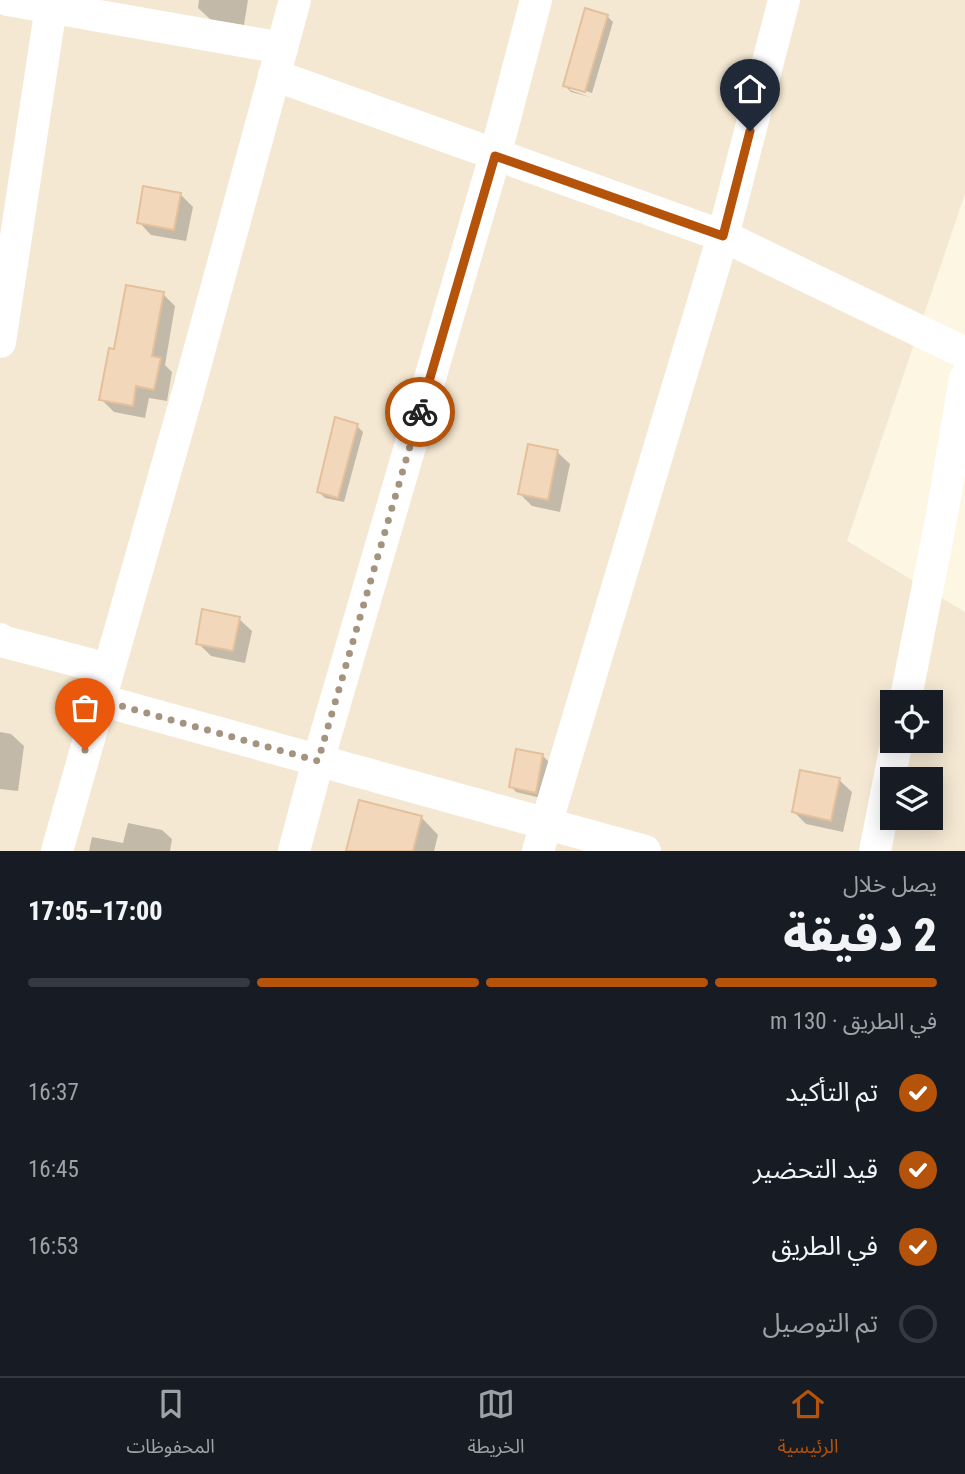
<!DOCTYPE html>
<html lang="ar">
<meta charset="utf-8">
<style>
:root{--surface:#171b24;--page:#20242c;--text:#f1f3f6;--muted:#9ea1a6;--line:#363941;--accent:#b45309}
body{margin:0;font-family:"Roboto Condensed","Noto Sans Arabic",sans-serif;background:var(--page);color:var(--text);direction:rtl;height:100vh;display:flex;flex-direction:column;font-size:26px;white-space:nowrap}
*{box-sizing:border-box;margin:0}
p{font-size:23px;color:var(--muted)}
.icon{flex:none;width:38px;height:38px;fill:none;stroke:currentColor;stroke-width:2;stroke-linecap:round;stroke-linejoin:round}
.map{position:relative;height:851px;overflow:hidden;direction:ltr}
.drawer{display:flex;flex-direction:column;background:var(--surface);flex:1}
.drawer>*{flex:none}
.fabs{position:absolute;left:880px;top:690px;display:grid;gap:14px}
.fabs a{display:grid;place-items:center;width:63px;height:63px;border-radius:0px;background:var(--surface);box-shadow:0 4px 18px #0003;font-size:35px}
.pin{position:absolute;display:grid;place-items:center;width:60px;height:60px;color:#fff;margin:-72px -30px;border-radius:50% 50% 50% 0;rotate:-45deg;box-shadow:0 0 7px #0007}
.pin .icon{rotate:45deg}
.courier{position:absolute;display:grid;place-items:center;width:70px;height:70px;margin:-35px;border:5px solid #b45309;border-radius:50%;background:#fff;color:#222;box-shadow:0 2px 9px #0007}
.overview em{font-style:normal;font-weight:800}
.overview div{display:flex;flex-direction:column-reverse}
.overview{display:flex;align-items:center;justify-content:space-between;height:119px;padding:0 28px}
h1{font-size:46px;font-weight:800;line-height:52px}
.bar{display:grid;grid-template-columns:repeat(4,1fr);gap:10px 7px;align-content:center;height:84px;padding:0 28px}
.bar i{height:9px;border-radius:5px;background:var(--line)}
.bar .selected{background:var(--accent)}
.bar p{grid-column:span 4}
ol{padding:0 28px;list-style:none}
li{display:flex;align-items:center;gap:21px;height:77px}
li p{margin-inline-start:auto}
li .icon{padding:7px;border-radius:50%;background:var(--accent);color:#fff;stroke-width:4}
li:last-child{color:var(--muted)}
li i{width:38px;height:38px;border:4px solid var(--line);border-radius:50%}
.tab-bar{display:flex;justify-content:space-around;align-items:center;height:98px;border-top:2px solid var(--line);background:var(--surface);font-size:19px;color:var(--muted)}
.tab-bar a{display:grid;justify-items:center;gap:4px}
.tab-bar .selected{color:var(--accent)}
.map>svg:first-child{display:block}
</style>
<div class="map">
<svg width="965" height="851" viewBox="0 0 965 851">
<rect width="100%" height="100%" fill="#fcf6e3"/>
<path fill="#f4e8d2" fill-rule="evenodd" d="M0,0H965V194L847,541L965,612V851H0ZM892,702H931V740H892ZM892,779H931V817H892Z"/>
<g fill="#0003">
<path d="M199,0H248L244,25L211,20L198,8Z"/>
<path d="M607,16L613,22L592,93L570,86V90L590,97L571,92L565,86Z"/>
<path d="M180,194L193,207L186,241L151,235L139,222Z"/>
<path d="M163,294L175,306L165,365L172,372L167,401L149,398L145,418L114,412L101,399L116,351Z"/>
<path d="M357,426L363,432L344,502L325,498L319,492Z"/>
<path d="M557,452L570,464L560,512L532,506L519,493Z"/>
<path d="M239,619L252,631L245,663L211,656L198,643Z"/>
<path d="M0,732L11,734L24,746L18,791L0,789Z"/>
<path d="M543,756L549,762L541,798L516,792L511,786Z"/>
<path d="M839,780L852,792L843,832L806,824L794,812Z"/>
<path d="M360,802L421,817L438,835L434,851H348Z"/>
<path d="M128,823L162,830L172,839L170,851H89L92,837L123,843Z"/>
</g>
<g fill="#f2d7bb" stroke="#e4c09b" stroke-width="2">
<path d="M585,8L608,15L585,92L563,86Z"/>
<path d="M143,186L181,193L174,230L137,223Z"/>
<path d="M126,285L164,292L152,356L161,358L154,390L136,386L133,406L99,400L109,348L114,349Z"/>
<path d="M335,417L358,424L338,498L317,492Z"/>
<path d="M528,444L558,450L548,500L518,494Z"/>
<path d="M202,609L240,617L233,651L196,644Z"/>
<path d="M516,749L543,754L536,793L509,787Z"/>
<path d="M800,770L840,778L831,821L792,812Z"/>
<path d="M359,800L422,816L413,851H346Z"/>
</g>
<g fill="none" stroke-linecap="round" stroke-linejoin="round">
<g stroke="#fff" stroke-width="32">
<path d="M8,0L282,48"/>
<path d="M274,75L723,236L965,353"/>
<path d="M0,342L52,0"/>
<path d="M0,639L5,642L108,669"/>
<path d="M100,700L645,851"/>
<path d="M905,702L942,515L965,378"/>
<path d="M57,851L188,392L295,0"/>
<path d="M294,851L318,761L495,156L536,0"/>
<path d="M538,851L723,236L784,0"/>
<path d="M875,851L897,740"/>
</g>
</g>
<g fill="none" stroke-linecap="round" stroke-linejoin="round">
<path stroke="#a4937f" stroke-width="7" stroke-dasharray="0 12.6" d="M85,750L100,700L318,761L420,412"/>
<path stroke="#b45309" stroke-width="9" d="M420,412L495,156L723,236L750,131"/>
</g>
</svg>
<div class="fabs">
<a><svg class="icon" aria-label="locate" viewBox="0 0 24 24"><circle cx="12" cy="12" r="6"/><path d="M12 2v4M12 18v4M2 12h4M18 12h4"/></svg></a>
<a><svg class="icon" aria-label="layers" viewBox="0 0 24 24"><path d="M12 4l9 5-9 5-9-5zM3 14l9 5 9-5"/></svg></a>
</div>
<div class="pin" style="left:85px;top:750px;background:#ea580c"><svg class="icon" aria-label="bag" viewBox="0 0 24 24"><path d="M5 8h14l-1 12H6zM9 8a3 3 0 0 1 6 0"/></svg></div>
<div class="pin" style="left:750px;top:131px;background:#1f2937"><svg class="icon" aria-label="home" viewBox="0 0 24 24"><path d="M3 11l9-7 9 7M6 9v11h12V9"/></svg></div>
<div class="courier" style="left:420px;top:412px"><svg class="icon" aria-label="bike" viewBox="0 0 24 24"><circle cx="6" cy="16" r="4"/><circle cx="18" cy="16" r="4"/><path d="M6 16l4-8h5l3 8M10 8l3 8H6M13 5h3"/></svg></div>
</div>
<section class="drawer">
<div class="overview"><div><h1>2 دقيقة</h1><p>يصل خلال</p></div><em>17:00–17:05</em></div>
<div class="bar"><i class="selected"></i><i class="selected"></i><i class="selected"></i><i></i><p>في الطريق · 130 m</p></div>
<ol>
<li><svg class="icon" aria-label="check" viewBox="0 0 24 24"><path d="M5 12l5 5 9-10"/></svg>تم التأكيد<p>16:37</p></li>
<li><svg class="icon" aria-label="check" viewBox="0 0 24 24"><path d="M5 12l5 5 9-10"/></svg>قيد التحضير<p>16:45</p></li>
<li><svg class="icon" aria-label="check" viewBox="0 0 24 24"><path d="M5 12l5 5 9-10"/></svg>في الطريق<p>16:53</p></li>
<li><i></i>تم التوصيل</li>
</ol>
</section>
<nav class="tab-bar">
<a class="selected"><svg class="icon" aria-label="home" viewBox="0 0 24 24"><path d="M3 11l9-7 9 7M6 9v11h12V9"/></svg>الرئيسية</a>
<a><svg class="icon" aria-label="map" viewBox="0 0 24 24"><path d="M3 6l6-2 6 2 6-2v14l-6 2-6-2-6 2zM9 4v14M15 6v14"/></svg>الخريطة</a>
<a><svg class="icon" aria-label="saved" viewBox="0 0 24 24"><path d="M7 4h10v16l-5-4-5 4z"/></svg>المحفوظات</a>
</nav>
